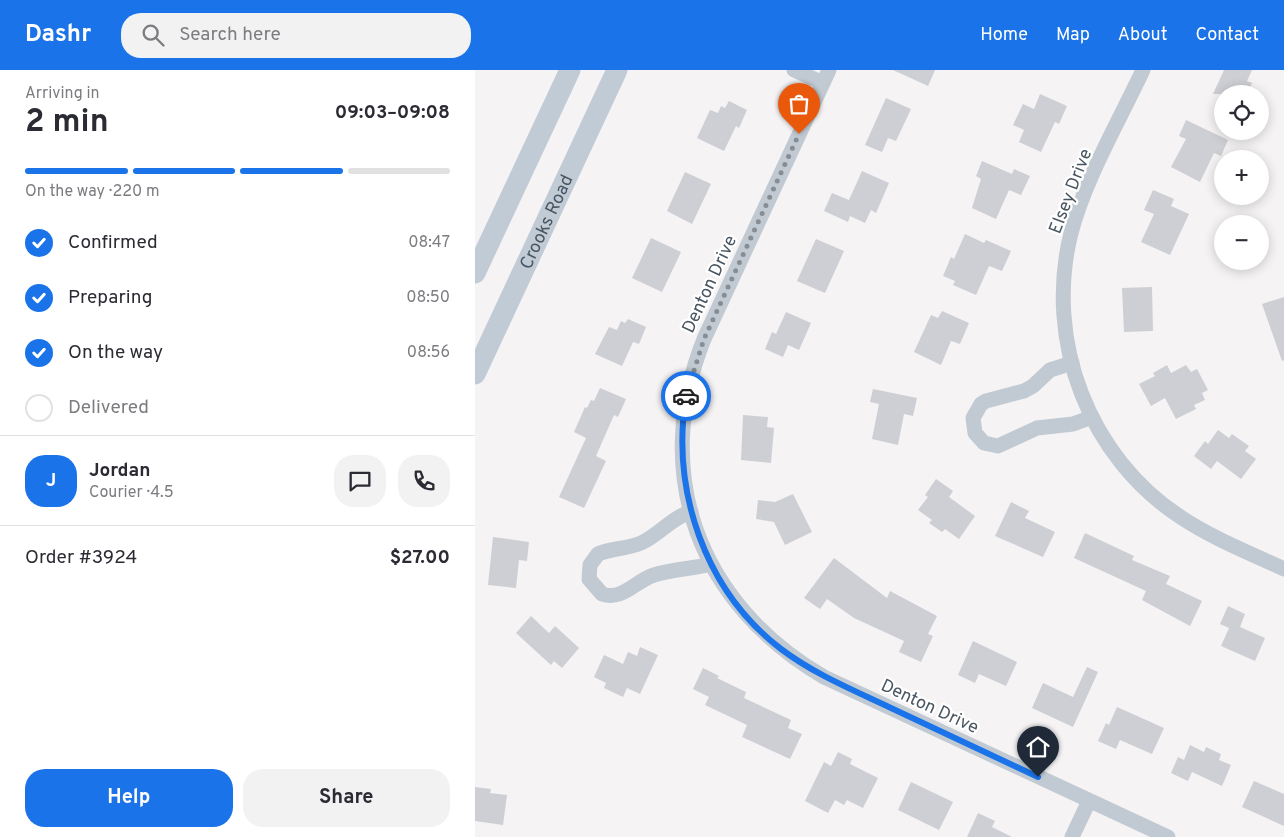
<!DOCTYPE html>
<meta charset="utf-8">
<style>
:root{--surface:#fff;--page:#f2f2f3;--text:#2b2b33;--muted:#7c7c81;--line:#e1e1e2;--accent:#1a73e8}
body{margin:0;font-family:Overpass,sans-serif;background:var(--page);color:var(--text);height:100vh;display:flex;flex-direction:column;font-size:19px;white-space:nowrap}
*{box-sizing:border-box;margin:0}
p{font-size:16px;color:var(--muted)}
.icon{flex:none;width:28px;height:28px;fill:none;stroke:currentColor;stroke-width:2;stroke-linecap:round;stroke-linejoin:round}
.map{position:relative;flex:1;overflow:hidden}
.side{display:flex;flex-direction:column;background:var(--surface);width:475px}
.side>*{flex:none}
.controls{position:absolute;left:739px;top:15px;display:grid;gap:10px}
.controls a{display:grid;place-items:center;width:55px;height:55px;border-radius:50%;background:var(--surface);box-shadow:0 2px 12px #0003;font-size:25px}
.pin{position:absolute;display:grid;place-items:center;width:42px;height:42px;color:#fff;margin:-51px -21px;border-radius:50% 50% 50% 0;rotate:-45deg;box-shadow:0 0 5px #0007}
.pin .icon{rotate:45deg}
.courier{position:absolute;display:grid;place-items:center;width:50px;height:50px;margin:-25px;border:4px solid #1a73e8;border-radius:50%;background:#fff;color:#222;box-shadow:0 1px 6px #0007}
.head em{font-style:normal;font-weight:700}
.head div{display:flex;flex-direction:column-reverse}
.head{display:flex;align-items:center;justify-content:space-between;height:85px;padding:0 25px}
h1{font-size:32px;font-weight:700;line-height:38px}
.bar{display:grid;grid-template-columns:repeat(4,1fr);gap:8px 5px;align-content:center;height:60px;padding:0 25px}
.bar i{height:6px;border-radius:4px;background:var(--line)}
.bar .current{background:var(--accent)}
.bar p{grid-column:span 4}
.line{display:flex;align-items:center;gap:12px;padding:0 25px;border-top:1px solid var(--line)}
.line div{flex:1}
.round{display:grid;place-items:center;flex:none;width:52px;height:52px;border-radius:20px;background:var(--page)}
ol{padding:0 25px;list-style:none}
li{display:flex;align-items:center;gap:15px;height:55px}
li p{margin-inline-start:auto}
li .icon{padding:5px;border-radius:50%;background:var(--accent);color:#fff;stroke-width:4}
li:last-child{color:var(--muted)}
li i{width:28px;height:28px;border:2px solid var(--line);border-radius:50%}
.primary-button{display:flex;gap:10px;margin-top:auto;padding:10px 25px}
.primary-button a{flex:1;height:58px;border-radius:20px;background:var(--accent);color:#fff;font-size:20px;font-weight:700;line-height:58px;text-align:center}
.primary-button a+a{background:var(--page);color:var(--text)}
header{display:flex;align-items:center;gap:30px;box-sizing:border-box;height:70px;padding:0 25px;background:var(--accent);color:#fff}
header strong{font-size:24px}
nav{display:flex;gap:28px;margin-inline-start:auto;font-size:18px}
.search{width:350px;height:45px;background:var(--page);display:flex;align-items:center;gap:12px;box-sizing:border-box;padding:0 18px;border-radius:20px;color:var(--muted);font-size:19px}
main{display:flex;flex:1;min-height:0}
.map>svg:first-child{display:block}
</style>
<header>
<strong>Dashr</strong>
<div class="search"><svg class="icon" aria-label="search" viewBox="0 0 24 24"><circle cx="10" cy="10" r="6"/><path d="M15 15l6 6"/></svg>Search here</div>
<nav><a>Home</a><a>Map</a><a>About</a><a>Contact</a></nav>
</header>
<main>
<section class="side">
<div class="head"><div><h1>2 min</h1><p>Arriving in</p></div><em>09:03–09:08</em></div>
<div class="bar"><i class="current"></i><i class="current"></i><i class="current"></i><i></i><p>On the way · 220 m</p></div>
<ol>
<li><svg class="icon" aria-label="check" viewBox="0 0 24 24"><path d="M5 12l5 5 9-10"/></svg>Confirmed<p>08:47</p></li>
<li><svg class="icon" aria-label="check" viewBox="0 0 24 24"><path d="M5 12l5 5 9-10"/></svg>Preparing<p>08:50</p></li>
<li><svg class="icon" aria-label="check" viewBox="0 0 24 24"><path d="M5 12l5 5 9-10"/></svg>On the way<p>08:56</p></li>
<li><i></i>Delivered</li>
</ol>
<div class="line" style="height:90px"><b class="round" style="background:var(--accent);color:#fff">J</b><div><b>Jordan</b><p>Courier · 4.5</p></div><a class="round"><svg class="icon" aria-label="chat" viewBox="0 0 24 24"><path d="M4 5h16v11H9l-5 4z"/></svg></a><a class="round"><svg class="icon" aria-label="phone" viewBox="0 0 24 24"><path d="M5 4h4l2 5-3 2q2 4 5 5l2-3 5 2v4C11 20 4 13 5 4z"/></svg></a></div>
<div class="line" style="height:65px"><div>Order #3924</div><b>$27.00</b></div>
<div class="primary-button"><a>Help</a><a>Share</a></div>
</section>
<div class="map">
<svg width="809" height="767" viewBox="0 0 809 767">
<rect width="100%" height="100%" fill="#f5f3f3"/>
<g fill="#cdcfd5">
<path d="M418,0H460L453,16Z"/>
<path d="M749,0H777L772,11L777,13L772,24H738Z"/>
<path d="M565,24L592,36L584,54L580,52L566,82L544,72L549,60L538,55L548,34L559,39Z"/>
<path d="M411,28L436,39L421,71L413,68L407,82L390,75Z"/>
<path d="M254,31L272,40L264,58L261,56L249,81L222,68L235,40L243,43L246,36L250,38Z"/>
<path d="M711,50L753,70L746,86L739,83L725,112L696,97L711,69L704,66Z"/>
<path d="M507,91L537,104L539,99L555,106L546,125L534,120L521,149L497,138L506,109L501,106Z"/>
<path d="M387,101L414,113L401,143L396,140L390,153L375,146L373,152L349,141L357,123L374,130Z"/>
<path d="M210,102L236,114L217,154L192,141Z"/>
<path d="M678,120L699,129L696,136L714,144L695,185L666,172L679,144L669,140Z"/>
<path d="M490,164L509,173L511,170L536,181L527,201L514,196L501,225L478,215L480,211L468,206L476,187L479,189Z"/>
<path d="M176,168L206,182L187,222L157,208Z"/>
<path d="M341,169L369,181L350,223L322,211Z"/>
<path d="M677,217L678,261L649,262L647,218Z"/>
<path d="M809,227V290L807,291L787,234Z"/>
<path d="M467,241L494,253L485,274L476,271L466,295L439,282L456,245L463,248Z"/>
<path d="M311,242L336,253L324,280L313,275L308,287L290,279L297,262L301,264Z"/>
<path d="M153,249L171,257L164,274L158,272L147,296L120,284L134,257L142,260L146,251L150,253Z"/>
<path d="M692,295L696,303L711,295L716,302L722,299L733,320L727,323L730,330L719,335L721,339L701,349L690,328L676,336L664,314L680,306L678,303Z"/>
<path d="M125,318L151,329L143,347L139,345L121,386L131,391L109,438L84,427L111,368L99,362L110,337L112,338L116,330L119,331Z"/>
<path d="M398,319L442,328L438,346L429,344L423,375L397,369L404,334L395,332Z"/>
<path d="M268,345L293,347L292,357L299,358L296,393L266,390Z"/>
<path d="M743,360L754,368L757,364L774,376L770,381L781,389L766,409L742,391L736,399L719,386L730,371L733,374Z"/>
<path d="M461,409L478,421L474,427L500,446L484,469L470,459L467,462L454,453L457,450L443,440L453,427L450,425Z"/>
<path d="M318,424L337,462L310,475L299,452L281,449L283,430L300,432Z"/>
<path d="M536,432L554,441L550,448L580,462L568,487L520,466Z"/>
<path d="M610,463L659,486L657,490L695,506L691,514L727,531L715,556L667,530L671,521L599,488Z"/>
<path d="M18,467L54,472L52,491L44,490L41,518L13,515Z"/>
<path d="M359,488L412,528L415,521L462,546L453,564L458,566L446,592L424,582L429,571L379,548L352,529L345,539L329,528Z"/>
<path d="M753,536L770,544L765,557L790,568L780,591L746,576L754,558L745,554Z"/>
<path d="M56,546L74,563L80,556L104,578L87,598L79,591L76,595L41,563Z"/>
<path d="M498,571L542,592L531,616L504,604L500,613L483,605Z"/>
<path d="M165,577L183,585L165,624L152,618L148,627L129,618L131,613L119,607L129,585L148,594L153,582L162,586Z"/>
<path d="M612,597L623,602L598,657L557,638L568,613L598,627Z"/>
<path d="M228,598L244,606L242,608L271,622L269,628L316,650L313,658L327,664L315,689L267,667L272,655L230,635L234,627L218,619Z"/>
<path d="M642,637L689,658L677,684L645,670L641,679L623,671L631,653L634,655Z"/>
<path d="M715,675L729,682L731,677L746,684L744,690L756,695L747,716L717,702L713,711L696,703L703,687L709,690Z"/>
<path d="M363,682L377,689L375,694L403,708L388,738L372,730L369,735L360,730L353,743L330,731L349,692L356,696Z"/>
<path d="M779,711L809,724V756L767,737Z"/>
<path d="M436,712L478,732L464,760L423,740Z"/>
<path d="M0,717L16,719L15,723L32,725L28,755L0,751Z"/>
<path d="M503,743L520,751L517,757L537,767H492Z"/>
</g>
<g fill="none" stroke-linecap="round" stroke-linejoin="round">
<g stroke="#c1cad2" stroke-width="15">
<path d="M319,0L348,13"/>
<path d="M354,0L229,269C175,405 224,534 349,607L693,767"/>
<path d="M668,0C644,51 610,109 596,163C569,271 614,388 707,448C739,469 775,483 809,499"/>
<path d="M597,293L575,300L558,316L549,321L511,331L506,334L498,348L500,363L509,373L523,376L562,358L598,354L617,347"/>
<path d="M216,442C197,447 184,465 166,473C152,479 137,478 123,484L115,495L114,509L127,524C148,531 160,511 179,505C197,499 217,499 236,494"/>
<path d="M597,767L614,731"/>
</g>
<g stroke="#c1cbd6" stroke-width="21">
<path d="M0,203L95,0"/>
<path id="s1" d="M0,304L142,0"/>
</g>
</g>
<g fill="none" stroke-linecap="round" stroke-linejoin="round">
<path stroke="#868d94" stroke-width="5" stroke-dasharray="0 9" d="M211,326L229,269L324,64"/>
<path stroke="#1a73e8" stroke-width="6" d="M211,326C196,420 229,520 306,579C339,604 378,620 416,638C465,661 514,684 563,707"/>
</g>
<g text-anchor="middle" stroke-width="4.5" stroke-linejoin="round" paint-order="stroke">
<g font-size="18" fill="#4a5661" stroke="#fff">
<text transform="translate(595 121) rotate(-69)" y="6">Elsey Drive</text>
<text dy="6" stroke="none"><textPath href="#s1" startOffset="168">Crooks Road</textPath></text>
<text transform="translate(234 214) rotate(-65)" y="6">Denton Drive</text>
<text transform="translate(455 636) rotate(25)" y="6">Denton Drive</text>
</g>
</g>
</svg>
<div class="controls">
<a><svg class="icon" aria-label="locate" viewBox="0 0 24 24"><circle cx="12" cy="12" r="6"/><path d="M12 2v4M12 18v4M2 12h4M18 12h4"/></svg></a>
<a>+</a>
<a>−</a>
</div>
<div class="pin" style="left:324px;top:64px;background:#ea580c"><svg class="icon" aria-label="bag" viewBox="0 0 24 24"><path d="M5 8h14l-1 12H6zM9 8a3 3 0 0 1 6 0"/></svg></div>
<div class="pin" style="left:563px;top:707px;background:#1f2937"><svg class="icon" aria-label="home" viewBox="0 0 24 24"><path d="M3 11l9-7 9 7M6 9v11h12V9"/></svg></div>
<div class="courier" style="left:211px;top:326px"><svg class="icon" aria-label="car" viewBox="0 0 24 24"><path d="M5 17H2v-5l4-1 3-4h7l3 4 3 1v5h-3M9 17h6M6 11h13"/><circle cx="7" cy="17" r="2"/><circle cx="17" cy="17" r="2"/></svg></div>
</div>
</main>
